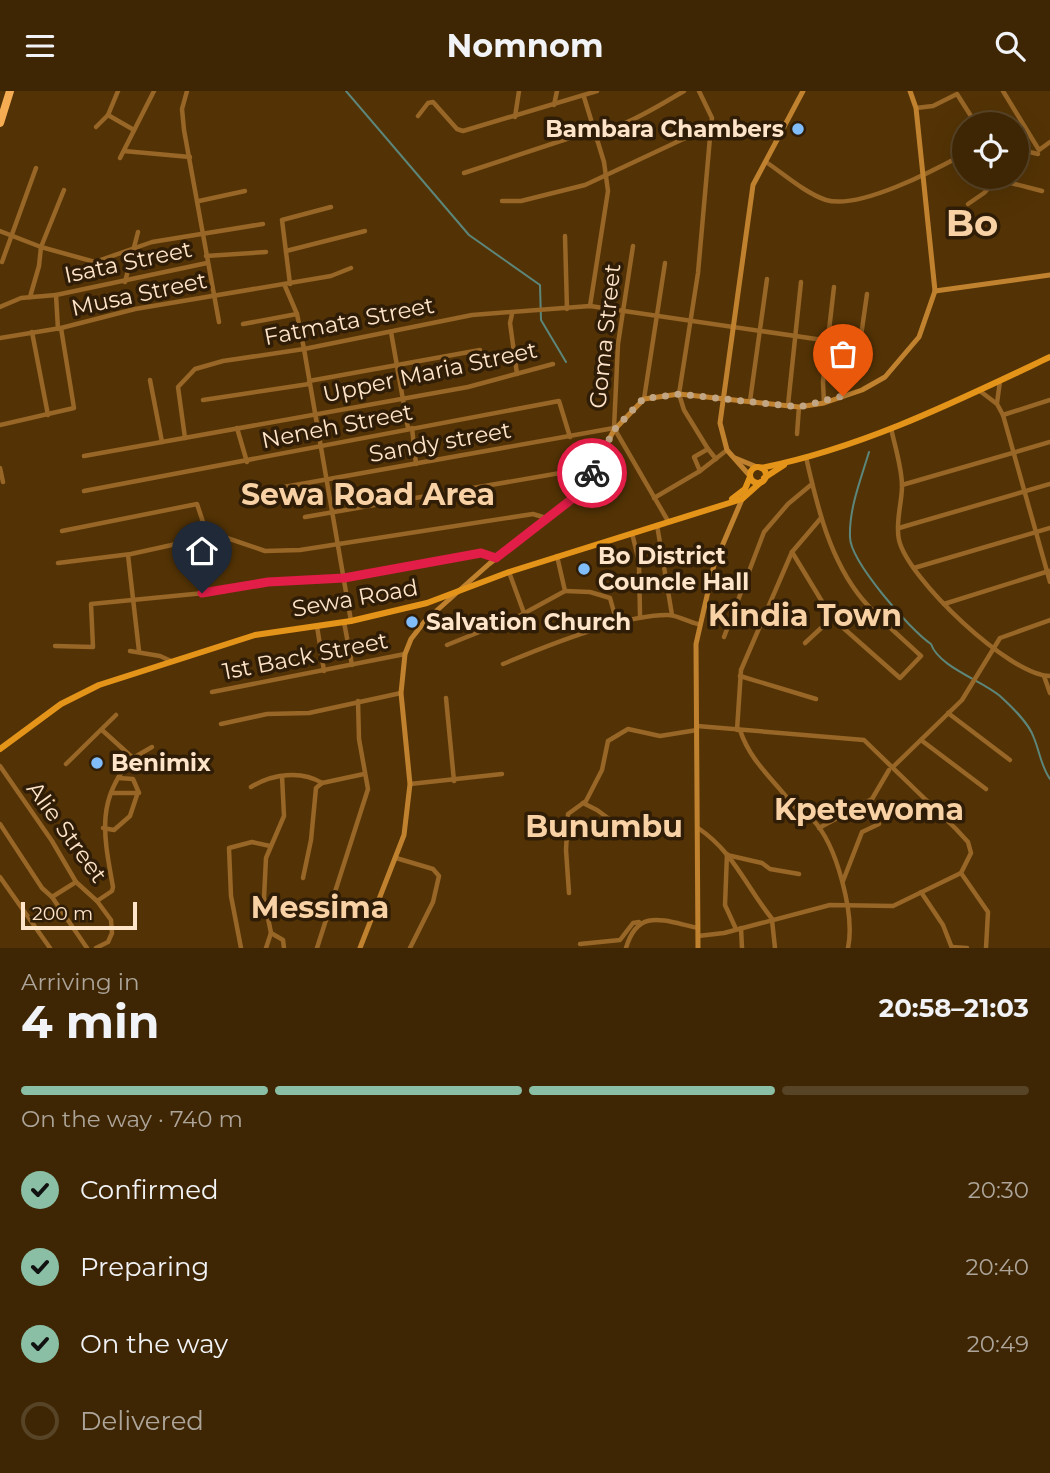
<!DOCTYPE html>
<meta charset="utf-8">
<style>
:root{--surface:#3e2604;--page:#452e0e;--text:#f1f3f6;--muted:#ada59a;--line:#574326;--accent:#8abfa5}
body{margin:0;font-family:Montserrat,sans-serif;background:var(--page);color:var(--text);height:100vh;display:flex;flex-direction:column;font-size:26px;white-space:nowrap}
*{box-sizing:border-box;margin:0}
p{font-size:23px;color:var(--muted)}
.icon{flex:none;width:38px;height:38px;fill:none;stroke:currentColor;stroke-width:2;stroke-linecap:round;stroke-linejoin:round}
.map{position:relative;height:857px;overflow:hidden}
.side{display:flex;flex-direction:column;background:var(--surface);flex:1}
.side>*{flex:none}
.controls{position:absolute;left:952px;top:21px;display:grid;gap:14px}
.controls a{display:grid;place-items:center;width:77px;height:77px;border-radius:50%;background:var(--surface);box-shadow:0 7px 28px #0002,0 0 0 2px var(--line);font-size:35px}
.scale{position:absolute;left:21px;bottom:18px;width:116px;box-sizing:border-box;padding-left:7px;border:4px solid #fee4c9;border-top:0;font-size:19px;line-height:24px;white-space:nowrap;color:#fee4c9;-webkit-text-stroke:5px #301d07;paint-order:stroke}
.pin{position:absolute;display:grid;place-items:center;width:60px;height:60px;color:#fff;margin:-72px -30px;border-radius:50% 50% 50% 0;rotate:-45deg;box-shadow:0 0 7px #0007}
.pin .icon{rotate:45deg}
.courier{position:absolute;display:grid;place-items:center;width:70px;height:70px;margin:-35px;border:5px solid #e11d48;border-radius:50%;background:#fff;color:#222;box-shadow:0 2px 9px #0007}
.overview em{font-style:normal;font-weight:700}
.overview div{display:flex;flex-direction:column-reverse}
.overview{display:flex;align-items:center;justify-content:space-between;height:119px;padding:0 21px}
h1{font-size:46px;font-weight:700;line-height:52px}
.bar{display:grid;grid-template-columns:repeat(4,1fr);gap:10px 7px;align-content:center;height:84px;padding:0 21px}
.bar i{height:9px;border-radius:5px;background:var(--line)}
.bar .current{background:var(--accent)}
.bar p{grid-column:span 4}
ol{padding:0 21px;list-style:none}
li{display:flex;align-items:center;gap:21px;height:77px}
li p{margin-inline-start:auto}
li .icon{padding:7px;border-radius:50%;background:var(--accent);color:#111;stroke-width:4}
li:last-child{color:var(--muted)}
li i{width:38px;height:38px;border:4px solid var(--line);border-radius:50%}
header{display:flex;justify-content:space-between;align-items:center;height:91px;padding:0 21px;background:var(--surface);font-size:32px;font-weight:700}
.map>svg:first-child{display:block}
</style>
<header><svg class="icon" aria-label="menu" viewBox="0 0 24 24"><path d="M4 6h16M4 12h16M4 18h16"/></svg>Nomnom<svg class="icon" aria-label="search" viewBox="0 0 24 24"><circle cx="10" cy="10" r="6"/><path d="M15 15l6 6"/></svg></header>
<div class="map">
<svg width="1050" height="857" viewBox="0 0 1050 857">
<rect width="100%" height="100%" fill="#533305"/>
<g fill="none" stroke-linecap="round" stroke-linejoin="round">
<g stroke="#5d867b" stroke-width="2">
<path d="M346,0L469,144L540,194L541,229L566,271"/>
<path d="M869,361C861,388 849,417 850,446C850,470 910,539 931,553C939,576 981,589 1000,605C1012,616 1029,632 1034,647C1040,662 1041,675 1050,688"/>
</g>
<g stroke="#986626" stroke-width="4.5">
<path d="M118,0L108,24L134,39"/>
<path d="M187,0L182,18L184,39L219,231"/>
<path d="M1003,0L1039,59L1050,51"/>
<path d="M584,6L604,71L608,100L590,215"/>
<path d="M554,14L557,0"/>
<path d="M916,17L933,15L957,3L976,33"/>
<path d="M418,25L428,12L433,11L457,38L463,40L597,0"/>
<path d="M515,26L519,0"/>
<path d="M96,36L108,24"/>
<path d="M1017,58L1038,63"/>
<path d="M124,60L190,66"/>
<path d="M120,67L154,0"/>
<path d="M766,71C784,83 805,102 826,109C859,119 935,79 964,63"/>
<path d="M464,82L591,40C616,42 662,13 684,0"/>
<path d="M1006,86L1011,92L1042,100"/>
<path d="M199,110L245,100"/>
<path d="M502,110H521L585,94L711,35L712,27L699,0"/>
<path d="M968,113L984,102L999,86"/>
<path d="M0,140L41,156L95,171L152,151L263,133"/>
<path d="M565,145L567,218"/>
<path d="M633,155L618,253L614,337L668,430"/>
<path d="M286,160L365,140"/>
<path d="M206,165L266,161"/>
<path d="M2,171L36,77"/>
<path d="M125,191L138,141"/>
<path d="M290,193L282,129L331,116"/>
<path d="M285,195L297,223L304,258L351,530"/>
<path d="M30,206L39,175L41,156L64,99"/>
<path d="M0,216L21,207L56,204"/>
<path d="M512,223L510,232L517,283"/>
<path d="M243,233L297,223"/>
<path d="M58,238L56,204L207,172"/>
<path d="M32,241L48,324"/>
<path d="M391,241L408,337"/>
<path d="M0,247L61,237L135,218L331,185L351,177"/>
<path d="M150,289L162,351"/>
<path d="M309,290L480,259"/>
<path d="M980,300L997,313L1003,324L1050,491"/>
<path d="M644,308L665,172"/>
<path d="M203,309L309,293"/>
<path d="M750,310L767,188"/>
<path d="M824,312L823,291L834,196"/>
<path d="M997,312L1000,290"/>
<path d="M788,314L801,191"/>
<path d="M1003,324L1050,309"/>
<path d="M0,334L74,317L61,237"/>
<path d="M237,337L247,371"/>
<path d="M412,337L416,373"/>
<path d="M891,337C895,356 902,377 902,395C902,412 895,432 899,449C908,488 1010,585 1050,585"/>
<path d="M797,343L799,316"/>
<path d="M185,347L178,296L195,278L223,270L304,258L472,224L590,215L857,254L860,252L867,203"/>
<path d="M708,358L684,319L679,303L698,182L711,35"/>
<path d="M84,365L468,296L553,273"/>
<path d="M0,377L3,391"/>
<path d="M700,380L694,366L708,358L716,368"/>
<path d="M902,394L1050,351"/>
<path d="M273,398L614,337"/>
<path d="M84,400L559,310L570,346"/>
<path d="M654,407L700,380L727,359"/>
<path d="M305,426L595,376"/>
<path d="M657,434L672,524"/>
<path d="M899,437L1050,393"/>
<path d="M62,440L197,413L208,446"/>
<path d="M632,442L639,471L640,525"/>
<path d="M792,461L832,527L900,587L921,565C902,547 880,529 863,509C830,470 817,415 806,366"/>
<path d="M128,464L139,560"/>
<path d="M58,472L131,463L208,446L227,447L265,460L300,459L533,423L546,427"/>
<path d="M914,477L1050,437"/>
<path d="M509,481L524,522L522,524"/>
<path d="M565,500L590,501L610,507L617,532"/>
<path d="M944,513L1049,480"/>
<path d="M344,531L352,574"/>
<path d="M317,535L324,580"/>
<path d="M724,546L764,441L788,413L812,393"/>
<path d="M805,552L832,527"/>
<path d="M447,554L521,524L565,500L557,465"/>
<path d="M55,555L93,556L91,513L225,500L268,491L344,487L481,462L496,467"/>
<path d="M130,560L160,565L171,570"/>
<path d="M503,573C541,557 624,523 668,524C677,524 688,531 698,533"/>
<path d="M740,585L816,608"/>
<path d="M1044,585L1050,602"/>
<path d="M212,601L405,563"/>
<path d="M446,607L454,690"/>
<path d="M948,622L1010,669"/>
<path d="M221,633L267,623L309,622L401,602"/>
<path d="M697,635L864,649L956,738L968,751L971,762L961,782L893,815L830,814L724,842L698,845"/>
<path d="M737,639L741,579L792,461L821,427"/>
<path d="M740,639C750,670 773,688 792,713C797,720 807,723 813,729C837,754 855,824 848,857"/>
<path d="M921,649L986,698"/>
<path d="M133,667L152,656"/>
<path d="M66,673L116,624"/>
<path d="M0,675L52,750L76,791L97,810L111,829L112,842L108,851L96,857"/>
<path d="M894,675L962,609L1000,547L1050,529"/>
<path d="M410,693L502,683"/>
<path d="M251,696C272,683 301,679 322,692L364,683"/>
<path d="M111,702H139L133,688L118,687"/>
<path d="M583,712L597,719L624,739L637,743"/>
<path d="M0,733L42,797L52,806L76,791"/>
<path d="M103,737L114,739L130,725L137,704"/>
<path d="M698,737C734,761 746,796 773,829"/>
<path d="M819,737L872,708L889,679"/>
<path d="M727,763L725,814L736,838"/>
<path d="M727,764L762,772L770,778L799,783"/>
<path d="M396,767L433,778L439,785L433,811L410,857"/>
<path d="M961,782L988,821L986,857"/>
<path d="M0,786L50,857"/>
<path d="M303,787L311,749L316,697L322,692"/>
<path d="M843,790L862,741L879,733"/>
<path d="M921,801L943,834L952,857"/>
<path d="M569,802L566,759L568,723L586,710L602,679L608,650L628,638L660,645L697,639"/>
<path d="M52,806L87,857"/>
<path d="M97,810L112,800L113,796C104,746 95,708 133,667L102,639"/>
<path d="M268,821H289"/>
<path d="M772,829L775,857"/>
<path d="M741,837L742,857"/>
<path d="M271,842L283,849L284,857"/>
<path d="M580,853L620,849L633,832L639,831"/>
<path d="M952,856L967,857"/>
<path d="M241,857L231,805L229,757L252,751L270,755"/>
<path d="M266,857L271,842L264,807L266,767L284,725L282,685"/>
<path d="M317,857L368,698L359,648L358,610"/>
<path d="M626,857C638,816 664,830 698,837"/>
</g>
<g stroke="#c1822f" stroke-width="5">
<path d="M935,200L1050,184"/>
<path d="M735,367L757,376"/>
<path d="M750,385L727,359L720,332L753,94L803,0"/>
<path d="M360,857L404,744L410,693L401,602L405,563L411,548L425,530L489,473L583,398L614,339L644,308L679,303L799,316L824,312L862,299L885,286L919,246L935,200L916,17L910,0"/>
<path d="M698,857L696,553L714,474L743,406"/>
</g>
<g stroke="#e5941a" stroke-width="6">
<circle cx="758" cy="384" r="8"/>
<path d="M761,377C862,357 957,310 1050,266"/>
<path d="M764,387L784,374"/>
<path d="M732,408L745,398L750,386"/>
<path d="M0,658L61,613L99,594L255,544L351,530L427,512L509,481L742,408L761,391"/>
</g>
<path stroke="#f5ac53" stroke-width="8" d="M0,32L10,0"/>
</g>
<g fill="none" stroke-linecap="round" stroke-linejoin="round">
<path stroke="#c2a684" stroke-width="7" stroke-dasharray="0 12.6" d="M592,382L614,339L643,308L679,303L799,316L843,305"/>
<path stroke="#e11d48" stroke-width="9" d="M202,502L268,491L344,487L481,462L496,467L572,408L592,382"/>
</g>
<g fill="#80bdfa" stroke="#301d07" stroke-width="2.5">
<circle cx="798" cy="38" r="7"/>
<circle cx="584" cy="478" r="7"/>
<circle cx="412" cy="531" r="7"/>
<circle cx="97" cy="672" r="7"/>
</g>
<g text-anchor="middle" stroke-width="7" stroke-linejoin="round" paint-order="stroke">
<g font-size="23" font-weight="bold" fill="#fee4c9" stroke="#301d07" text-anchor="start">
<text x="784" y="46" text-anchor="end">Bambara Chambers</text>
<text x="598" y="473">Bo District<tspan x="598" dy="26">Councle Hall</tspan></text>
<text x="426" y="539">Salvation Church</text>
<text x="111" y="680">Benimix</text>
</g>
<g font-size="23" fill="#fee4c9" stroke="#301d07">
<text transform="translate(128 171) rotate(-12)" y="8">Isata Street</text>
<text transform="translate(139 203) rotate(-12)" y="8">Musa Street</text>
<text transform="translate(349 230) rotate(-11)" y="8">Fatmata Street</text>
<text transform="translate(605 245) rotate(-84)" y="8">Goma Street</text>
<text transform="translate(430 281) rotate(-12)" y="8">Upper Maria Street</text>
<text transform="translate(337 335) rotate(-11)" y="8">Neneh Street</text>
<text transform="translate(440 351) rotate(-10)" y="8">Sandy street</text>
<text transform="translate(355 507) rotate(-10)" y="8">Sewa Road</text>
<text transform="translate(305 565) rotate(-11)" y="8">1st Back Street</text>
<text transform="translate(67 741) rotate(54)" y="8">Alie Street</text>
</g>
<g font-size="30" font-weight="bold" fill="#f8d1a5" stroke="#301d07">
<text x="368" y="414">Sewa Road Area</text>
<text x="805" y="535">Kindia Town</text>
<text x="869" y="729">Kpetewoma</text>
<text x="604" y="746">Bunumbu</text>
<text x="320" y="827">Messima</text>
</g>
<g font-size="37" font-weight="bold" fill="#f8d1a5" stroke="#301d07">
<text x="972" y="145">Bo</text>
</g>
</g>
</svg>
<div class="controls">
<a><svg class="icon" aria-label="locate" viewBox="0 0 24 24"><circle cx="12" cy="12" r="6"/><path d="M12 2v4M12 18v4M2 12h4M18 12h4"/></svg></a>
</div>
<div class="scale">200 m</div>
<div class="pin" style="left:843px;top:305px;background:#ea580c"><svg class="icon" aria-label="bag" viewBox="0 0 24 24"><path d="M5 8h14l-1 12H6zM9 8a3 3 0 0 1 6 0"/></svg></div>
<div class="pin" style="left:202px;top:502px;background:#1f2937"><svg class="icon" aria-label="home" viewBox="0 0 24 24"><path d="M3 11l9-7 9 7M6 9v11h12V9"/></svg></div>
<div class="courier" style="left:592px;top:382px"><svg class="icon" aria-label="bike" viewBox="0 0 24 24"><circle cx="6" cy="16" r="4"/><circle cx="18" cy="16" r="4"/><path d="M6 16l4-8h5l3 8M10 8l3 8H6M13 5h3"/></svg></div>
</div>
<section class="side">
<div class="overview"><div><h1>4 min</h1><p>Arriving in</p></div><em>20:58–21:03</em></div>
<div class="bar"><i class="current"></i><i class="current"></i><i class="current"></i><i></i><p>On the way · 740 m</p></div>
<ol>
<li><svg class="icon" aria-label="check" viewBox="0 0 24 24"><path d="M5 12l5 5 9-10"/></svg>Confirmed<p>20:30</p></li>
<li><svg class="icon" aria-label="check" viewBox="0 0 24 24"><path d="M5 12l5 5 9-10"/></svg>Preparing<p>20:40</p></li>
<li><svg class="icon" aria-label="check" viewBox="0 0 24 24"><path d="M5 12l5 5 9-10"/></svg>On the way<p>20:49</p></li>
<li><i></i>Delivered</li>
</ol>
</section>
